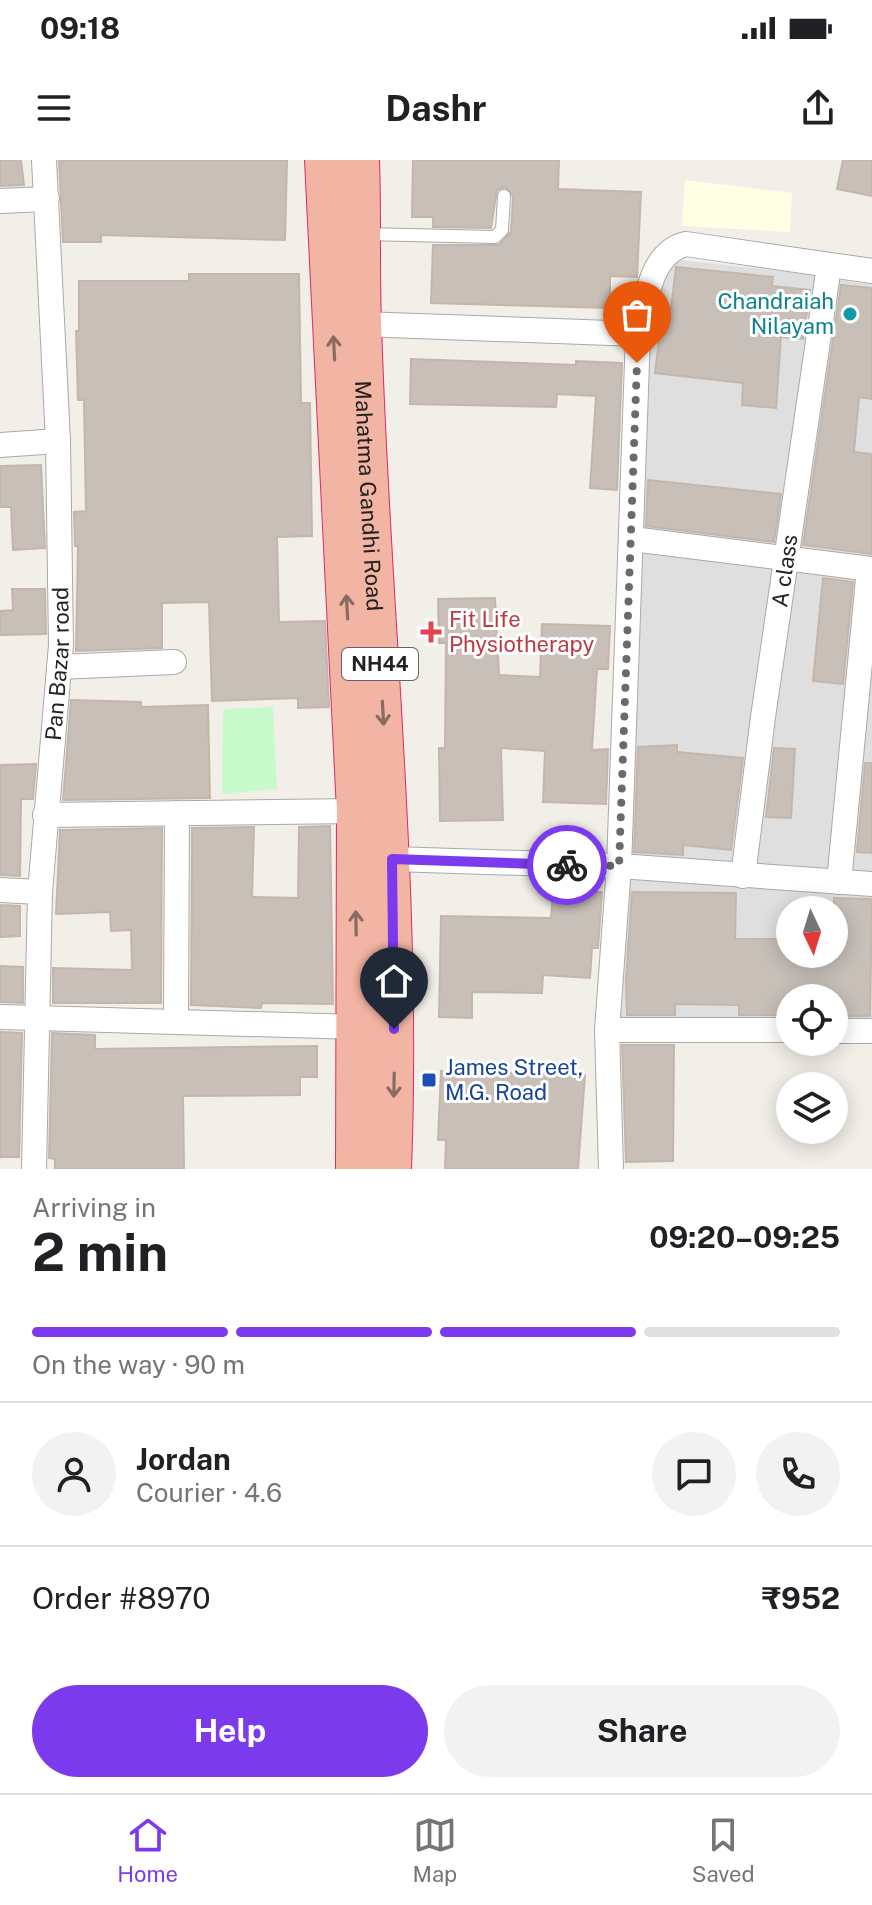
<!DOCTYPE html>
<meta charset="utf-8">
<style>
:root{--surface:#fff;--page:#f2f2f2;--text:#202124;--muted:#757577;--line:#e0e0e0;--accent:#7c3aed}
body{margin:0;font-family:"Public Sans",sans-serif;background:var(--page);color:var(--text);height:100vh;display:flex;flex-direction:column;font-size:30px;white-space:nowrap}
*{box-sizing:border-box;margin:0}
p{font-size:26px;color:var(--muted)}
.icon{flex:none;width:44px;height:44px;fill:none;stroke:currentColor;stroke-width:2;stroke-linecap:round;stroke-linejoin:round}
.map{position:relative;height:1009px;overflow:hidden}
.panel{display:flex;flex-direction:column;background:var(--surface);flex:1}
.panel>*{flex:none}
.needle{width:52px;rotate:176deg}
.controls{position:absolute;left:776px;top:736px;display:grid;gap:16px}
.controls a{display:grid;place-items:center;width:72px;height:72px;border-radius:50%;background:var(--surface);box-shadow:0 4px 20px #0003;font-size:40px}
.pin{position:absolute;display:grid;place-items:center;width:68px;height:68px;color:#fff;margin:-82px -34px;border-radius:50% 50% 50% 0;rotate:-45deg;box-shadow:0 0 8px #0007}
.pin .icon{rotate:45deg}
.courier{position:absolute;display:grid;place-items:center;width:80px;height:80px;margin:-40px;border:6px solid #7c3aed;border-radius:50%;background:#fff;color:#222;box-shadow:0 2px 10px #0007}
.summary em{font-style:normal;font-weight:700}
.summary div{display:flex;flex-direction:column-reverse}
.summary{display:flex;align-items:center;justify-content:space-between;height:136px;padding:0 32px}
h1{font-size:52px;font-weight:700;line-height:60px}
.bar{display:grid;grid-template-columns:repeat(4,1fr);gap:12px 8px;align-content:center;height:96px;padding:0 32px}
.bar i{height:10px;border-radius:6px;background:var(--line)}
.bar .selected{background:var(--accent)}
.bar p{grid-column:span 4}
.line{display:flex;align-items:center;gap:20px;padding:0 32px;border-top:2px solid var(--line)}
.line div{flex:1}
.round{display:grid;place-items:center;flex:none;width:84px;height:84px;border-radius:42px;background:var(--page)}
.action{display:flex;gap:16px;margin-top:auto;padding:16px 32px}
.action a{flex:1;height:92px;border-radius:48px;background:var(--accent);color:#fff;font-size:32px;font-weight:700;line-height:92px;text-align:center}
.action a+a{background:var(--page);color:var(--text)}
.status{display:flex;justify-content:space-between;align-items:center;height:56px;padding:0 40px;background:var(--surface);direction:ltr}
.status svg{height:22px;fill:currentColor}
header{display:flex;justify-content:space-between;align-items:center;height:104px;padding:0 32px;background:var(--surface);font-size:36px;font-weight:700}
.tab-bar{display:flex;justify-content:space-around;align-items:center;height:112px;border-top:2px solid var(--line);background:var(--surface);font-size:22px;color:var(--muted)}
.tab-bar a{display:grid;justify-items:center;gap:4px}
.tab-bar .selected{color:var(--accent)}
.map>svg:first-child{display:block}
</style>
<div class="status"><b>09:18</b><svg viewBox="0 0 49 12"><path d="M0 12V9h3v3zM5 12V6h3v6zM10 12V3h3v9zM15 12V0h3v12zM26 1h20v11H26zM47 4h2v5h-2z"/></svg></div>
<header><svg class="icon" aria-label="menu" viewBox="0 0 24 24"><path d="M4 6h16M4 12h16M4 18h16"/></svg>Dashr<svg class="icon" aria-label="share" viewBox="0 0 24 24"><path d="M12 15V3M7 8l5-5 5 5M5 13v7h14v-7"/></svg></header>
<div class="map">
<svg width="872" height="1009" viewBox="0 0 872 1009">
<rect width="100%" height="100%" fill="#f2efe9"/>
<g fill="#e0dfdf" fill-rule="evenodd">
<path d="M671,99L872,121V405L637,376L648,165Z"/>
<path d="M638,385L872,409V720L610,705Z"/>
<path d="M606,713L872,730V864H834V838H790V865L611,867ZM790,750H834V794H790Z"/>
</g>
<path fill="#ffffe5" d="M685,20L792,33L790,72L682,66Z"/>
<path fill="#c8facc" d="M273,547L277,629L222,634L223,549Z"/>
<g fill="#c7bfb8" stroke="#c4b6ab" stroke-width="2">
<path d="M0,0H21L24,25L0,26Z"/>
<path d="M59,0H287L285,80L101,75V82H63Z"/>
<path d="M413,0H559L558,29L641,32L637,117L610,116V148L431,143L433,85H499L511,72L513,36L505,27L497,30L491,68L433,67V57H412Z"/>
<path d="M843,0H872V36L837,29Z"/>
<path d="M676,107L773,117L772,126L810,130L803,179L781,177L776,248L742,245L743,223L655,213L660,172L668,173Z"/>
<path d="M189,114H299L301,243H310L312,376L277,377L279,462L325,461L329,547L298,548V538L212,541L209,442L162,443V488L76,491L78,386H75L74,352L86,351L84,240H78L76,171H79V121H189Z"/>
<path d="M841,125L872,128V239L859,237L854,292L872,294V394L803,385Z"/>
<path d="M411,199L576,205V201L622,203L617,330L590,328L596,236L557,234L556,247L410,244Z"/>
<path d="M41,305L45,388L13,390L11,347H0V306Z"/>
<path d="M648,320L781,334L774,382L646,366Z"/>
<path d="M823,418L853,422L843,524L813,521Z"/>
<path d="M12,429H45L46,474L0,475V451L13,450Z"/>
<path d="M495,438L499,515L540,517L542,464L610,466L608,509H597L592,590L608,589L606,644L543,642L545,591L501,588L503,660L440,661L439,588H445L446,483H439L438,439Z"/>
<path d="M71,540L141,542V547L208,545L210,638L63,640Z"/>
<path d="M677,585V592L743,598L731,690L683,685V695L634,692L638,587Z"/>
<path d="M774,588L795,589L791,658L766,657Z"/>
<path d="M865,603H872V693L857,692Z"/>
<path d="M36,604L33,639H21L20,716L0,715V605Z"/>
<path d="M330,666L333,844L262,843L261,848L191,845L192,668L254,667L252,737L298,738L299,667Z"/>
<path d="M162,668L161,843H53V808L132,810L131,770L111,771L110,752L56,754L60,670Z"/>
<path d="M553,732H602L598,788H592L590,818L543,815L542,833L472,832V858L439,857L441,756L551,758Z"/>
<path d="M632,732L736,733L735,779H790V794H834V738L872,739L870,856H834V838H790V855H739V845L675,844V855H627L626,820Z"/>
<path d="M0,745L20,746V776L0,777Z"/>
<path d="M0,806L23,807V843L0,842Z"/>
<path d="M0,872L22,873L19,997H0Z"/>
<path d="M52,873L95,875V889L317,886V917H300V935L183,936L184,1009H55V999L49,998Z"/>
<path d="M622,885H674L673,1001L626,1002Z"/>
<path d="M441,911L585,915L578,1009H445L446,980H438Z"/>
</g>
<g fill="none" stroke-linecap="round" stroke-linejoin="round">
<g stroke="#a9a9a9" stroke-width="14">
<path id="service" d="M364,74L495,77L502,70L504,36"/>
</g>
<g stroke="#a9a9a9" stroke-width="26">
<g id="minor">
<path d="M0,41L47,39"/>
<path d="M361,164L638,174"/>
<path d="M0,285L58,281"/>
<path d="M632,379L872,409"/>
<path d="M59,507L174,502"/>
<path d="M45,655L357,651"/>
<path d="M392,699L619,706L872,724"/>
<path id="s1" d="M743,716L763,557L829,106"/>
<path d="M839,722L869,409"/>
<path d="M0,730L40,732"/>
<path d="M0,857L358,867"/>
<path d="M176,860L177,653"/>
<path d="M607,870H790"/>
<path d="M834,871H872"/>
<path id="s2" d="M34,1009L40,732L61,485L58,281L44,0"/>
<path d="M611,1009L607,870L619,706L638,174C647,141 649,93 686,84L872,111"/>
</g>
</g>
<g stroke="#dc2a67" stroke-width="42">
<g id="trunk">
<path d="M325,0L357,651L356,1009"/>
<path id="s3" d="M359,0C361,54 359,109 361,163C369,446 402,726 391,1009"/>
</g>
</g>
<use href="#service" stroke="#fff" stroke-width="12"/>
<use href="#minor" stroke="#fff" stroke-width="24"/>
<use href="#trunk" stroke="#f2b4a3" stroke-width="40"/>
</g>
<defs><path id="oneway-shaft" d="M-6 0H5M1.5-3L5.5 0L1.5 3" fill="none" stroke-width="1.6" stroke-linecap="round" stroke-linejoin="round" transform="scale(2)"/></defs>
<g stroke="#8a6b62">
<use href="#oneway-shaft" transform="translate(334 188) rotate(-93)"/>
<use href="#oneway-shaft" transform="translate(347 447) rotate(-93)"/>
<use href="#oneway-shaft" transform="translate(383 553) rotate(87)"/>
<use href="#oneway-shaft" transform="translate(356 763) rotate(-91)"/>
<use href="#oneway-shaft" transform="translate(394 925) rotate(91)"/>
</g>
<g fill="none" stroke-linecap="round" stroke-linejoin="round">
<path stroke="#6b6a68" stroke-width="8" stroke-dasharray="0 14.4" d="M567,705L619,706L637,203"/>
<path stroke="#7c3aed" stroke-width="10" d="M394,869L392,699L567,705"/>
</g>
<circle fill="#0f9aa8" stroke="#fff" stroke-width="3" cx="850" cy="154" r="8"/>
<path fill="#e0444e" stroke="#fff" stroke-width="3" d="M427 460h8v8h8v8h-8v8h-8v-8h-8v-8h8z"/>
<rect fill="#1a4fb4" stroke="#fff" stroke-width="3" x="421" y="912" width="16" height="16" rx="4"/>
<g text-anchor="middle" stroke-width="6" stroke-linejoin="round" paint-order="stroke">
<rect fill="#fff" stroke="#646464" stroke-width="2" x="342" y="488" width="76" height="32" rx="6"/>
<g font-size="20" font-weight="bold" fill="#222">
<text x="380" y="511">NH44</text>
</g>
<g font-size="22" fill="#0d838f" stroke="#fff" text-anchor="end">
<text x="834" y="149">Chandraiah<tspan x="834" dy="25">Nilayam</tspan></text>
</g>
<g font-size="22" fill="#222" stroke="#fff">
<text dy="8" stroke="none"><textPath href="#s3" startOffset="336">Mahatma Gandhi Road</textPath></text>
<text dy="8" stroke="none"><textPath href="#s1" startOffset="308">A class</textPath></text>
<text dy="8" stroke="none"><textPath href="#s2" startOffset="506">Pan Bazar road</textPath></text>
</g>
<g font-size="22" fill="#be3a42" stroke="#fff" text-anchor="start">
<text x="449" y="467">Fit Life<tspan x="449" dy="25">Physiotherapy</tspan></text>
</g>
<g font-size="22" fill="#164399" stroke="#fff" text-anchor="start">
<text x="445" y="915">James Street,<tspan x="445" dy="25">M.G. Road</tspan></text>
</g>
</g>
</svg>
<div class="controls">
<a><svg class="needle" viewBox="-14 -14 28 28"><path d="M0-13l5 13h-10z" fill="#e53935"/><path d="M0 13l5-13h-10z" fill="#757577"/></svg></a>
<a><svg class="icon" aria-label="locate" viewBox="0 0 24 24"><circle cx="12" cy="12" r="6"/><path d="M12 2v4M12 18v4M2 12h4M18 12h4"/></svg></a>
<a><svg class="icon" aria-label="layers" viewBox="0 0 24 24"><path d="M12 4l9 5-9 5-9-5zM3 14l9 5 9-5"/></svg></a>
</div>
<div class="pin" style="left:637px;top:203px;background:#ea580c"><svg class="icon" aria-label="bag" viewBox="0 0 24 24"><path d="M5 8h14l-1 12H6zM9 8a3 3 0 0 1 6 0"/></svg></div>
<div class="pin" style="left:394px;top:869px;background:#1f2937"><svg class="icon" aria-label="home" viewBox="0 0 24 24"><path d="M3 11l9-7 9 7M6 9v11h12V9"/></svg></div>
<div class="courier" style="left:567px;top:705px"><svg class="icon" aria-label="bike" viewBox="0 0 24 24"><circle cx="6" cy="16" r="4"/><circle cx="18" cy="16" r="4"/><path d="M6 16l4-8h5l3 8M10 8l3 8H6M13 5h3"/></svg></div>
</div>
<section class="panel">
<div class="summary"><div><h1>2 min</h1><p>Arriving in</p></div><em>09:20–09:25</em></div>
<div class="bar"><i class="selected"></i><i class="selected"></i><i class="selected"></i><i></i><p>On the way · 90 m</p></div>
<div class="line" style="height:144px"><a class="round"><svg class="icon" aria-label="person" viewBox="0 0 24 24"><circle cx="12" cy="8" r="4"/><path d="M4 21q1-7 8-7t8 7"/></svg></a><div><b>Jordan</b><p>Courier · 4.6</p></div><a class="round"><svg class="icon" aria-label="chat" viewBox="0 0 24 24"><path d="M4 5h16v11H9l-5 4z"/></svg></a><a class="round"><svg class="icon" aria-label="phone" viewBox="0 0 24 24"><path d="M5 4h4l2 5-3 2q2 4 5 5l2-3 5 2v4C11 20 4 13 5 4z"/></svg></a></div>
<div class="line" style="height:104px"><div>Order #8970</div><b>₹952</b></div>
<div class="action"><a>Help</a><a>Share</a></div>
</section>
<nav class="tab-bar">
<a class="selected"><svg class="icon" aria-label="home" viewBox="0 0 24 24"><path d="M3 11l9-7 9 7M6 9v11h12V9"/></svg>Home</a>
<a><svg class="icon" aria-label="map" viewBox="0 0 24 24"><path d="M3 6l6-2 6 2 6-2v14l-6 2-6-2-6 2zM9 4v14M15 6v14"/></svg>Map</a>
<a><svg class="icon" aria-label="saved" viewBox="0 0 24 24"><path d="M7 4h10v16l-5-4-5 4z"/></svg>Saved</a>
</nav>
